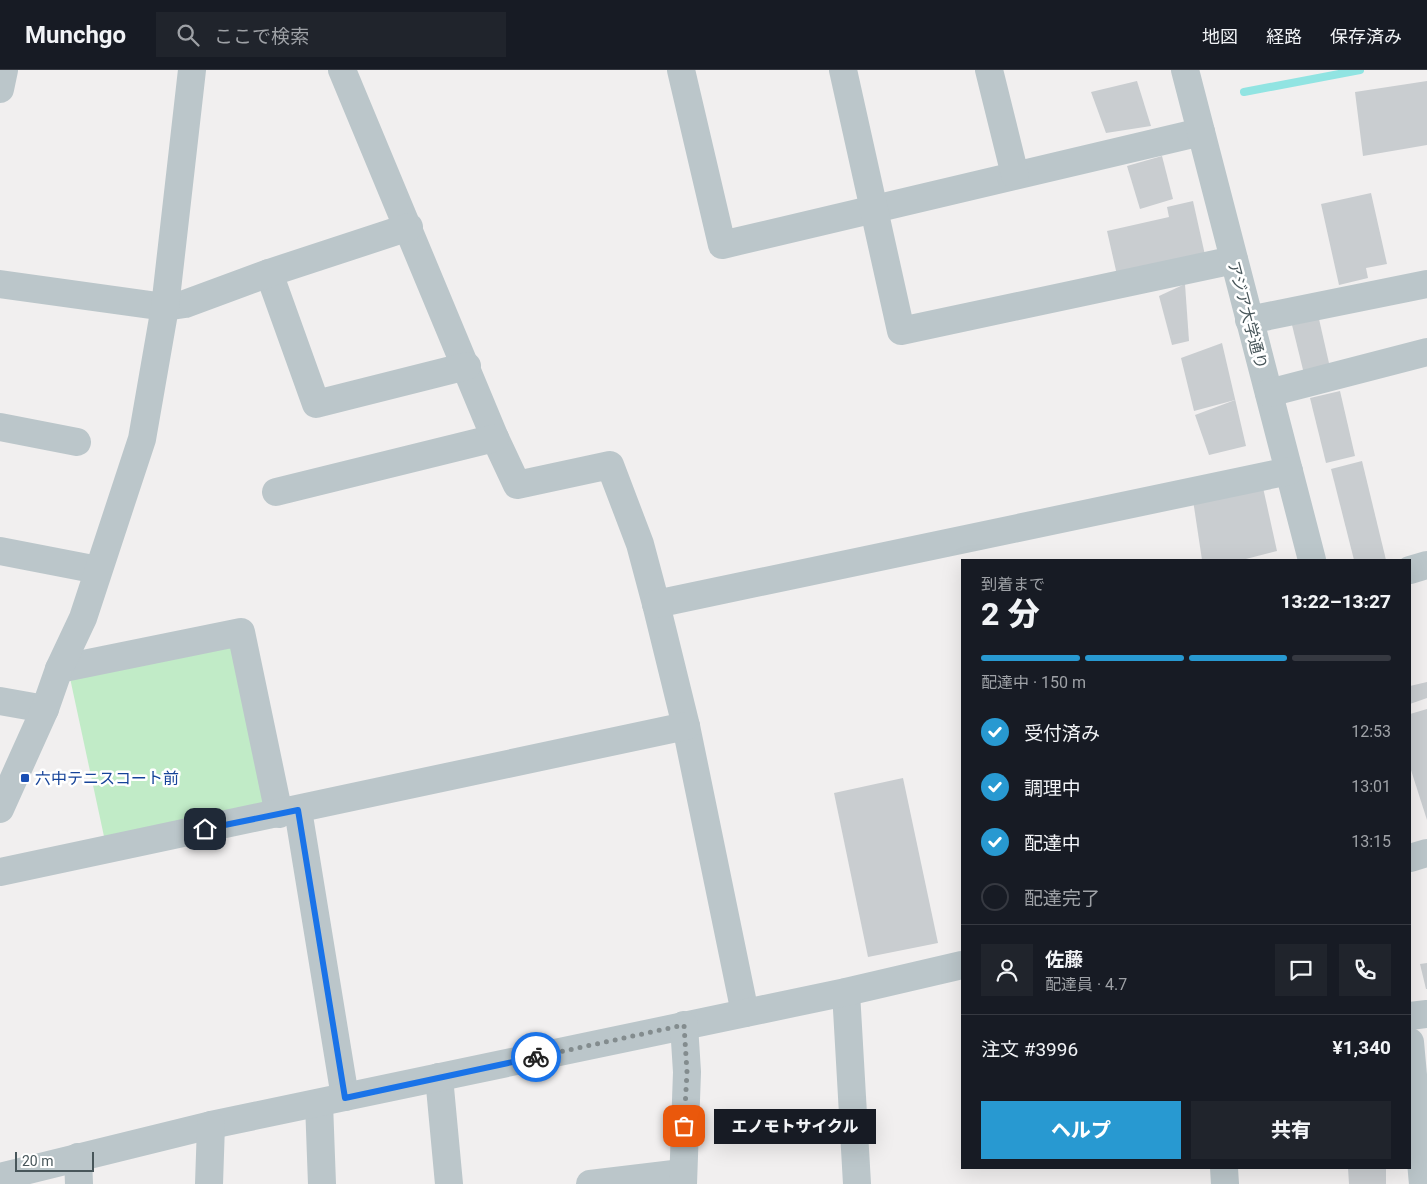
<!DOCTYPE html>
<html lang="ja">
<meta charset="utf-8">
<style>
:root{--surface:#171b24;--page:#20242c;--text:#f1f3f6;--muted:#9ea1a6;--line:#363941;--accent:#2899d1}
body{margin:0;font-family:Roboto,"Noto Sans JP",sans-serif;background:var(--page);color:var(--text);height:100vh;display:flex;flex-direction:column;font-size:19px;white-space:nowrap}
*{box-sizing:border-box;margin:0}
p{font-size:16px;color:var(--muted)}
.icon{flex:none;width:28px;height:28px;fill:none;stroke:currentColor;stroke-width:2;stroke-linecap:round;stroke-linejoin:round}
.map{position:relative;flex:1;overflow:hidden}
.drawer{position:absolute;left:961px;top:489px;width:450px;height:610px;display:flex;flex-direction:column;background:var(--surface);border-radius:0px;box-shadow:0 5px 20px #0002}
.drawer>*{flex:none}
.scale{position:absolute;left:15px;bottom:12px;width:79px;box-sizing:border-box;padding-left:5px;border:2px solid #48565a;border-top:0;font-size:14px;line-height:18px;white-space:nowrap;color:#48565a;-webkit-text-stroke:4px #fff;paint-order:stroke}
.pin{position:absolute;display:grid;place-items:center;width:42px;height:42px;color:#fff;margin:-21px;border-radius:10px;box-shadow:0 2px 8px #0006}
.courier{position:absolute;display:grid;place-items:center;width:50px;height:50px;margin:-25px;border:4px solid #1a73e8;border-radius:50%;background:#fff;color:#222;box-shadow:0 1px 6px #0007}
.bubble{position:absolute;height:35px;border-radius:0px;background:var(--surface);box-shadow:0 5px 20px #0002;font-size:16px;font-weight:800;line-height:35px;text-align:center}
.overview em{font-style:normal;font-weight:800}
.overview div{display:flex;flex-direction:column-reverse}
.overview{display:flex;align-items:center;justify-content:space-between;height:85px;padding:0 20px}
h1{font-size:32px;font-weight:800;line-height:38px}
.bar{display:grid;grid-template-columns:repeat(4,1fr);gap:8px 5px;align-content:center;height:60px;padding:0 20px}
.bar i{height:6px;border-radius:4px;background:var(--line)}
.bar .selected{background:var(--accent)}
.bar p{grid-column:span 4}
.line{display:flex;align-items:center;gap:12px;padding:0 20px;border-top:1px solid var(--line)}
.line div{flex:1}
.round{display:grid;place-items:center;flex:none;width:52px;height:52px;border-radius:0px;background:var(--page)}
ol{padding:0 20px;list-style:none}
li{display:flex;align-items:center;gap:15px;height:55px}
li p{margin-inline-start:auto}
li .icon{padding:5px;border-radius:50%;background:var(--accent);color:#fff;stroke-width:4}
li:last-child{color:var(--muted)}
li i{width:28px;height:28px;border:2px solid var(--line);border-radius:50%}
.action{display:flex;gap:10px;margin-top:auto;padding:10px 20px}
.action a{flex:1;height:58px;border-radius:0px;background:var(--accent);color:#fff;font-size:20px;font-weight:800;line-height:58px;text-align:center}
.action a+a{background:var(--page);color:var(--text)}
header{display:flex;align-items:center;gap:30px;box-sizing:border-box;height:70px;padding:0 25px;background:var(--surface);border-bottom:1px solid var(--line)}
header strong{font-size:24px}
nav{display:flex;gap:28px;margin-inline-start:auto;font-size:18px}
.search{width:350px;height:45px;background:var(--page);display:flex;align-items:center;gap:12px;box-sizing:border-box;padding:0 18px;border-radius:0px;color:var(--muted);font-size:19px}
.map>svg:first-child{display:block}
</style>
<header>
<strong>Munchgo</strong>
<div class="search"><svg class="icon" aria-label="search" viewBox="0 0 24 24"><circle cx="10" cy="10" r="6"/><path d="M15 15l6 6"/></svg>ここで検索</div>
<nav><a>地図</a><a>経路</a><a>保存済み</a></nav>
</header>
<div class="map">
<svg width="1427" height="1114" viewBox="0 0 1427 1114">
<rect width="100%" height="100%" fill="#f1efef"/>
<path fill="#c1ebc7" d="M226,573L235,578L266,728L260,737L105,771L70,608Z"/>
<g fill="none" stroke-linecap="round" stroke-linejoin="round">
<path stroke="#91e4e2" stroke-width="8" d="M1244,22L1360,0"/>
</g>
<g fill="#c9cdd0">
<path d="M1137,11L1151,56L1106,63L1091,22Z"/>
<path d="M1427,11V75L1363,86L1355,22Z"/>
<path d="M1162,86L1173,129L1140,139L1127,96Z"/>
<path d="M1371,123L1387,194L1366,198L1368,208L1339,215L1321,134Z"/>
<path d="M1193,131L1205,185L1117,205L1107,161L1169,147L1167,137Z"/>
<path d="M1185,214L1189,271L1172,275L1159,226Z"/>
<path d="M1319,249L1331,302L1305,308L1292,255Z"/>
<path d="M1222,273L1246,376L1209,385L1195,345L1235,330L1194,341L1181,288Z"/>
<path d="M1340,321L1355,386L1326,393L1310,328Z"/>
<path d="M1362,391L1386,490H1354L1331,399Z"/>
<path d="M1262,413L1277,481L1242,490H1202L1193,430Z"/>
<path d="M1427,612V628L1410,634V616Z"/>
<path d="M1427,639V750L1410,697V644Z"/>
<path d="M903,708L938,873L868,887L834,723Z"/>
<path d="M1427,893V919H1426L1420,894Z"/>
<path d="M1348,1098H1386V1114H1349Z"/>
</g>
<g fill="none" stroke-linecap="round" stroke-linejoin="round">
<g stroke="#bbc6ca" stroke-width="28">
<path d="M342,0L495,368L517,415L610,395L640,474L656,534L686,656L745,943"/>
<path d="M681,0L722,175L1201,62"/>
<path d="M843,0L901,261L1234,190"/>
<path d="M989,0L1015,105"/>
<path d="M1185,0L1312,490"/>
<path d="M0,19L4,0"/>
<path d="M269,203L316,334L467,296"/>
<path d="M0,214L165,237L185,234L269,203L409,157"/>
<path d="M1249,250L1427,214"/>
<path d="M1269,323L1427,282"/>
<path d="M0,357L77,372"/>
<path d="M276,422L495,368"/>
<path d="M0,481L98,500"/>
<path d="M1410,500L1427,495"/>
<path d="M656,534L1289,401"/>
<path d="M59,599L241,562L279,744"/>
<path d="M0,631L45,639"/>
<path d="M0,739L45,639L59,599L83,548L142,369L165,237L192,0"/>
<path d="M298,740L345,1027"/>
<path d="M1410,788L1427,783"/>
<path d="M0,802L686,656"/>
<path d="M846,922L857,1114"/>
<path d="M1410,946L1427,944"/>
<path d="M1410,972L1423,1114"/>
<path d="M439,1007L449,1114"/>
<path d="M319,1033L322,1114"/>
<path d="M78,1087L79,1114"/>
<path d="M1224,1098L1225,1114"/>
<path d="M0,1107L211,1055L846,922L962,895"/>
<path d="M209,1114L211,1055"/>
<path d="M590,1114L682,1103"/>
<path d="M683,1114L687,1002L684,955"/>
</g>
</g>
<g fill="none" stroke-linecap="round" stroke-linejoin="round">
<path stroke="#838c8e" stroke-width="5" stroke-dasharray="0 9" d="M536,987L684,955L687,1002L684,1056"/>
<path stroke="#1a73e8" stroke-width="6" d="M205,759L298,740L345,1028L536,987"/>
</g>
<rect fill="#1a4fb4" stroke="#fff" stroke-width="2" x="20" y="703" width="10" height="10" rx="2.5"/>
<g text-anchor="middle" stroke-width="5" stroke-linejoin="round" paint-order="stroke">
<g font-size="16" fill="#48565a" stroke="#fff">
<text transform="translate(1248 245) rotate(75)" y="6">アジア大学通り</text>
</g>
<g font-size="16" fill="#164399" stroke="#fff" text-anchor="start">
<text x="35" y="714">六中テニスコート前</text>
</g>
</g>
</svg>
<div class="scale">20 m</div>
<div class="pin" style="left:684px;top:1056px;background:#ea580c"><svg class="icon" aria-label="bag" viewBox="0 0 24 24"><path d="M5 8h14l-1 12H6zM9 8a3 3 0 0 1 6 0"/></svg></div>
<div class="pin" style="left:205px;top:759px;background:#1f2937"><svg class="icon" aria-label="home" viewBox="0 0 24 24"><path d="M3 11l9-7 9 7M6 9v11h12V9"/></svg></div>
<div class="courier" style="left:536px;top:987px"><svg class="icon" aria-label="bike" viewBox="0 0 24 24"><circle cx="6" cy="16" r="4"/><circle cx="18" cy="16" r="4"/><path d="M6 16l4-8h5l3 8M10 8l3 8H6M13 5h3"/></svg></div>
<div class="bubble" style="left:714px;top:1039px;width:162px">エノモトサイクル</div>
<section class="drawer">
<div class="overview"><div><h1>2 分</h1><p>到着まで</p></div><em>13:22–13:27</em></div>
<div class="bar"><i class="selected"></i><i class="selected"></i><i class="selected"></i><i></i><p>配達中 · 150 m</p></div>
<ol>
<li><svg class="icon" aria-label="check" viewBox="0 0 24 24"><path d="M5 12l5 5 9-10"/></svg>受付済み<p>12:53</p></li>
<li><svg class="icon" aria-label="check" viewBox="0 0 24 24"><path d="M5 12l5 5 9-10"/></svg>調理中<p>13:01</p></li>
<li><svg class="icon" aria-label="check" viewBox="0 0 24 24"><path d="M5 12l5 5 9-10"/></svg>配達中<p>13:15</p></li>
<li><i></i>配達完了</li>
</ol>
<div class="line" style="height:90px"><a class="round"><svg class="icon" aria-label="person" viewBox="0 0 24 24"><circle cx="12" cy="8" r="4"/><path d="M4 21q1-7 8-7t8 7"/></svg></a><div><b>佐藤</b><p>配達員 · 4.7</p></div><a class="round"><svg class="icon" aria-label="chat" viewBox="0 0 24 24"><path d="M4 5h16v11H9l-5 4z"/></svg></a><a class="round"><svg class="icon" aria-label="phone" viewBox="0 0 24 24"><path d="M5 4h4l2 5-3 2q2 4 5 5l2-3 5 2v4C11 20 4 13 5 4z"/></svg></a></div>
<div class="line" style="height:65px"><div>注文 #3996</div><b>¥1,340</b></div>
<div class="action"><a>ヘルプ</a><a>共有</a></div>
</section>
</div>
